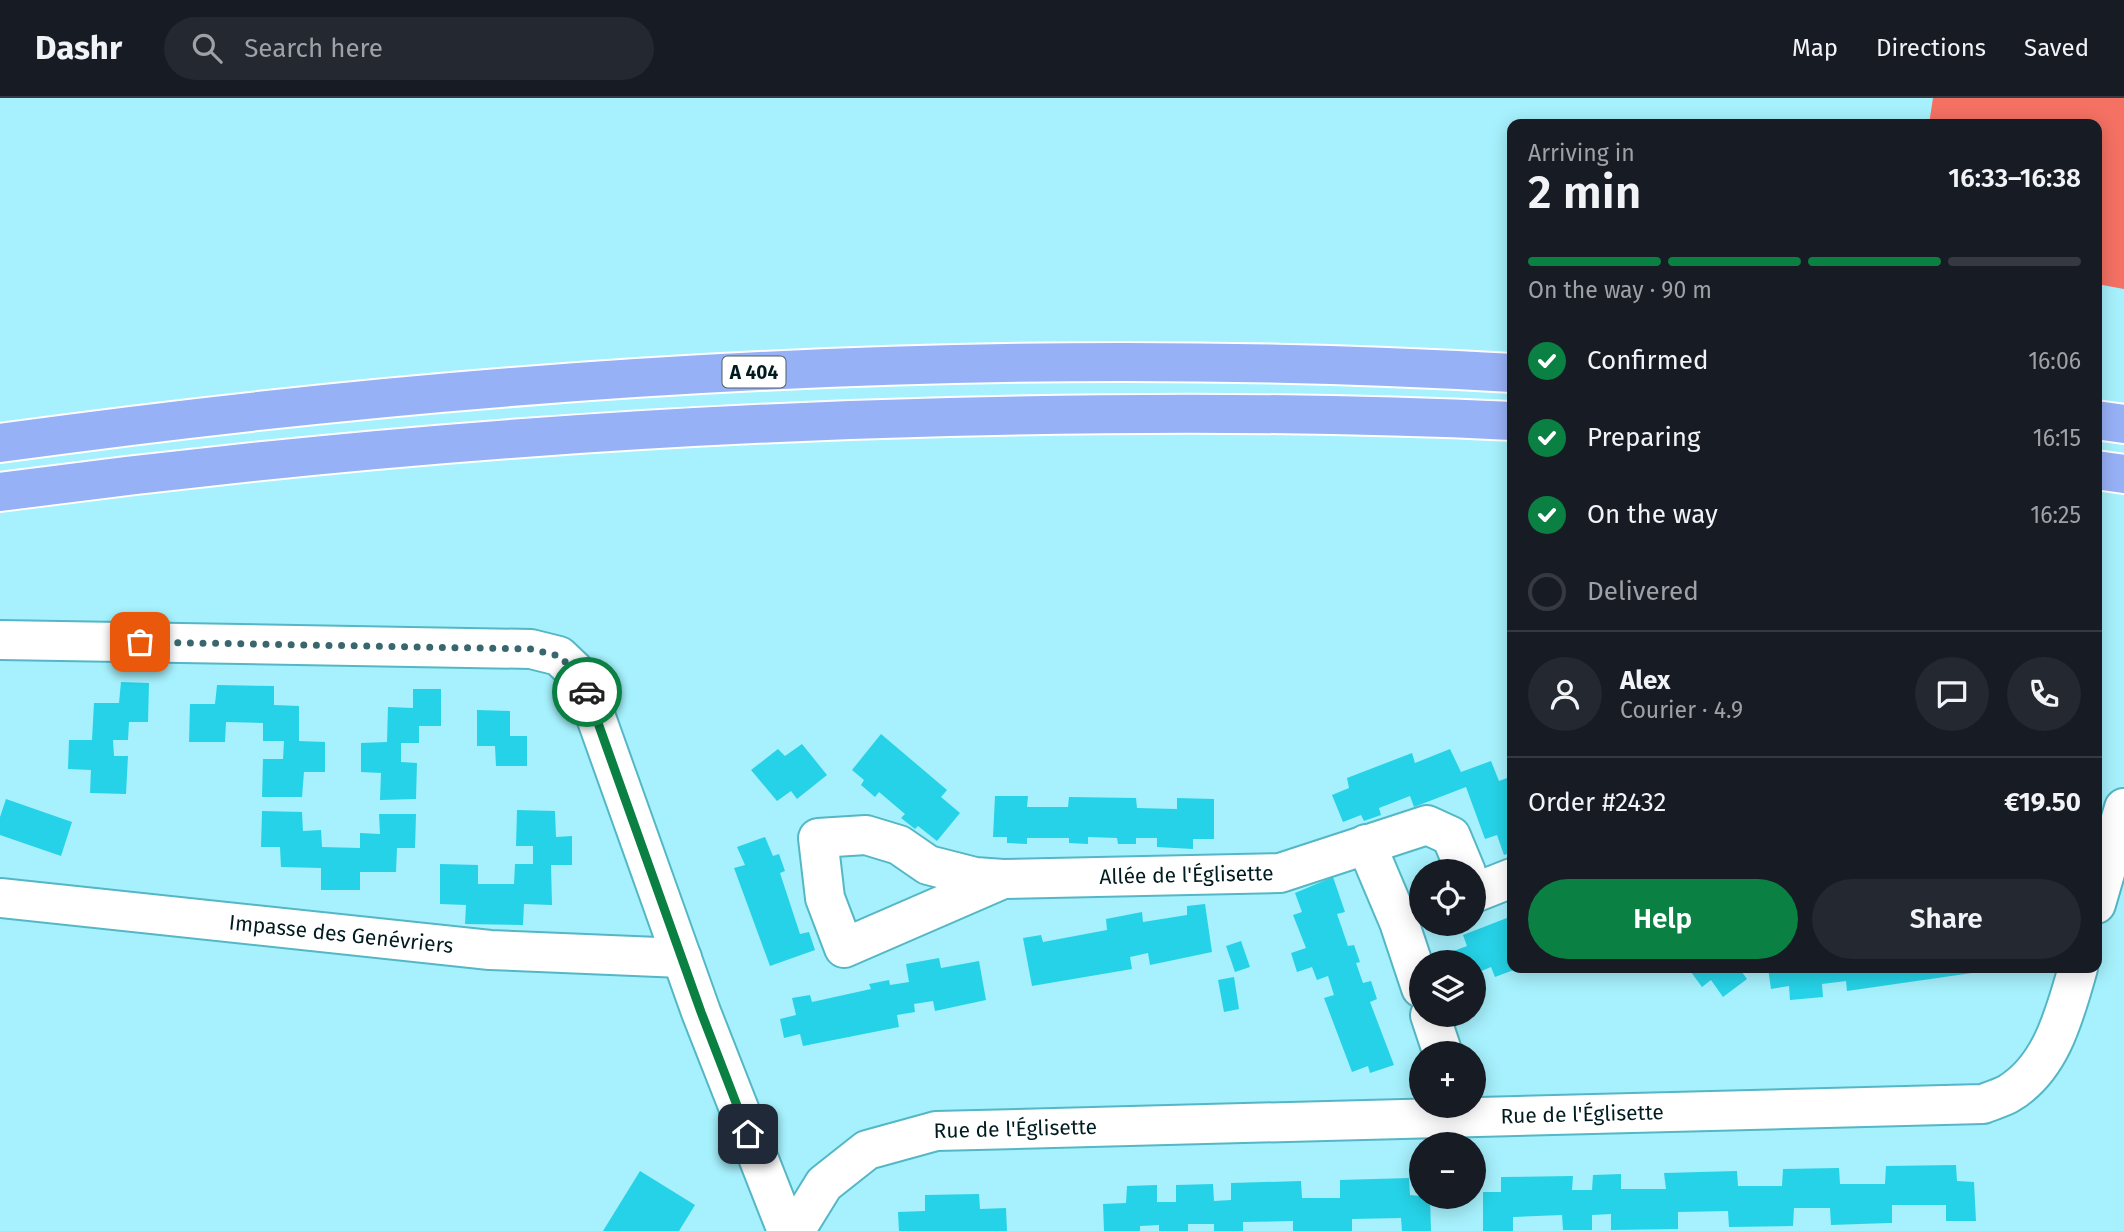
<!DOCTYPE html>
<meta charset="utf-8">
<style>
:root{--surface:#171b24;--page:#242831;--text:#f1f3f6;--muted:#9ea1a6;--line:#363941;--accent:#0b8043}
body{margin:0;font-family:"Fira Sans",sans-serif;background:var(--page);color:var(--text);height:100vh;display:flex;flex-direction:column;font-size:26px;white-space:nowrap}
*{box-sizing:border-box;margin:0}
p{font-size:23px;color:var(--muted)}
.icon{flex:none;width:38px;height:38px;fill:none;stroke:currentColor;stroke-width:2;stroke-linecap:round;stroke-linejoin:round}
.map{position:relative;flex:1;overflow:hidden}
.sheet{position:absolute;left:1507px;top:21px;width:595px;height:854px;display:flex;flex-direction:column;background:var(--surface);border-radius:14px;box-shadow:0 4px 18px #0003}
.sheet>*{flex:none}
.controls{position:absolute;left:1409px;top:761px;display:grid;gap:14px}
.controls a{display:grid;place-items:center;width:77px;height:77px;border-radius:50%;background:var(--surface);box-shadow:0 4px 18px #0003;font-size:35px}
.pin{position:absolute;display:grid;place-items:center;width:60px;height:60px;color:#fff;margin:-30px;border-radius:14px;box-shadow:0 4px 10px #0006}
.courier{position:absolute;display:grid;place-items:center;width:70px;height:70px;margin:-35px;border:5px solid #0b8043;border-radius:50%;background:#fff;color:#222;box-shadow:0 2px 9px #0007}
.overview em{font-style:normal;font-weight:600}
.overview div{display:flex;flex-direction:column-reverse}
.overview{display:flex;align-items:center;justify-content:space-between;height:119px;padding:0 21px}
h1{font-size:46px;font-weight:600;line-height:52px}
.bar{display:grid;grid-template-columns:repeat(4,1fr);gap:10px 7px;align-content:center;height:84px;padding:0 21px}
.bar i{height:9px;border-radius:5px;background:var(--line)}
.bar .current{background:var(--accent)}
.bar p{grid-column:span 4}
.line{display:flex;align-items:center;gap:18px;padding:0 21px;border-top:2px solid var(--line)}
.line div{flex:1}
.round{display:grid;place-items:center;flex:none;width:74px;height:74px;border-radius:37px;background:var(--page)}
ol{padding:0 21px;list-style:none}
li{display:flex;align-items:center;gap:21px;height:77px}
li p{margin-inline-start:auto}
li .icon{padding:7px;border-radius:50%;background:var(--accent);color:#fff;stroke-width:4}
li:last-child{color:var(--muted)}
li i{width:38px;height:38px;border:4px solid var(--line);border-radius:50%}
.button{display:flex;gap:14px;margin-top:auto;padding:14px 21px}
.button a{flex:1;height:80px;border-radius:42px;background:var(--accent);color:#fff;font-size:28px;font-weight:600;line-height:80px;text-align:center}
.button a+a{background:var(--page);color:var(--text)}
header{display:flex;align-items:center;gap:42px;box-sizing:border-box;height:98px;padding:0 35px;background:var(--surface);border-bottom:2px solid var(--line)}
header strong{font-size:33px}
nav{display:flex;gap:38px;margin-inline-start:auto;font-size:24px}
.search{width:490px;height:63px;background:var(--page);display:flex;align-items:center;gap:18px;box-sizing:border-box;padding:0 24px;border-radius:38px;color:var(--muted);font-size:26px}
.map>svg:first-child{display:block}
</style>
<header>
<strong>Dashr</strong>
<div class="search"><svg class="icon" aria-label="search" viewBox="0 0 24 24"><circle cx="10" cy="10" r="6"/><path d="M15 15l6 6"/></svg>Search here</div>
<nav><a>Map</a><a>Directions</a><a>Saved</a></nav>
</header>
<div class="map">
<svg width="2124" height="1133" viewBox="0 0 2124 1133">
<rect width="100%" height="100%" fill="#a6f1fd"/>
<path fill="#f47163" d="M1933,0H2124V191L2097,186L2096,26H1929Z"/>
<g fill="#26d2e7">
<path d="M121,584L149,585L148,624H129L128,642H113L114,658H128L126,696L90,695L91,672L68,671L69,642H92L94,605H119Z"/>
<path d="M217,587L274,588V607L299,608V643L325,644V674H304L302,699H262L263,661H283L284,643H263V625L226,624L225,644H189L190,606H215Z"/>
<path d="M413,591H441V628H419V645H401V664L417,665L416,701L380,702L381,675L361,674V645L387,644L388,609L413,610Z"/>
<path d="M477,612L510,613V638H527V668H496L495,648H477Z"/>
<path d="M881,636L947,692L941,699L960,715L937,743L918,728L915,731L901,720L905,716L879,694L875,699L861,687L864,682L852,672Z"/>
<path d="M802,646L827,677L797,701L791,693L777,703L751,672L778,651L785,658Z"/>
<path d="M1450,651L1461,674L1491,663L1499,683L1507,680L1512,694V754L1504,757L1497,737L1485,741L1466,689L1414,709L1410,698L1379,710L1381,717L1364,723L1361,717L1343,724L1332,697L1349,690L1347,680L1412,655L1415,665Z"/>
<path d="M995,698H1028L1027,709H1068L1069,699L1136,700L1137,710L1177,711V700L1214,701V741H1193V751L1157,749V740H1136V746H1118L1117,740L1088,739V746L1069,745V740H1027V746L1007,745V739H993Z"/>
<path d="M6,701L72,724L61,758L0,737V719Z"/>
<path d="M517,712L555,713L556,739L572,738V767H551L552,807L524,806L523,827L465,826L466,807L440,806V766L478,767V786H514L515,766H533V748H516Z"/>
<path d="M262,713L302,714L303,733L321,732L322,749L360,750V735L380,736L379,716H416L415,750H397L396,774H360V792H321V770L281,769L280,749H261Z"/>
<path d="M765,739L773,758L779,756L785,773L780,775L800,836L809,834L815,852L770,868L734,770L745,767L737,749Z"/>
<path d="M1333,779L1345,814L1337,816L1348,848L1354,847L1360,864L1356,865L1363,885L1371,883L1377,901L1370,904L1394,967L1370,975L1368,968L1352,974L1324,900L1334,897L1328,878L1317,882L1312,869L1297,874L1291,855L1306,850L1293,817L1302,814L1295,795Z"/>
<path d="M1205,806L1212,854L1150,867L1148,855L1130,859L1132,871L1032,888L1023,840L1041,837L1043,844L1107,832L1106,821L1142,814L1143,824L1187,817V808Z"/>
<path d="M1512,818V870H1519L1495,879L1491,869L1474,876V864H1431L1430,862L1467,848L1463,837Z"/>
<path d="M1241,843L1250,869L1235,874L1226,848Z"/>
<path d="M939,860L941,870L979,863L986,902L935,913L933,903L914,906L915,914L897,917L899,929L803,948L800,936L784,940L780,921L796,917L792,900L810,897L812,904L871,891L869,886L889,882L890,887L909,884L906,866Z"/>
<path d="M1688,870H1739L1747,881L1723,899L1711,882L1702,889Z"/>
<path d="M1768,870H1971L1972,875L1847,893L1846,883L1822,886L1823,899L1790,902L1789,888L1771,891Z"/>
<path d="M1234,879L1239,911L1224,914L1218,882Z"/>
<path d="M1956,1067L1957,1083L1974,1084L1976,1123H1946V1107H1892V1125H1889L1831,1127L1830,1110H1794L1793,1128L1729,1129L1728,1113L1678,1114V1131L1611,1132V1116L1592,1117V1132H1563L1562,1117L1513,1119V1133H1483V1094H1501V1079L1573,1078L1572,1092H1592L1593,1077L1621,1076V1091H1666L1664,1075L1737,1073L1738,1088H1782L1783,1071L1839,1070L1840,1086H1885L1886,1068Z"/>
<path d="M640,1073L695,1107L679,1133H603Z"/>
<path d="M1409,1080L1410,1097L1430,1099L1431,1133H1402L1401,1120L1352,1121V1133H1293V1123L1243,1124V1133H1214V1126H1188V1133H1159V1127L1140,1128V1133H1104L1103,1106L1126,1105L1127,1088L1157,1087V1104H1176V1087L1213,1086L1214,1103L1231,1102V1085L1301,1083L1302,1100H1340V1082Z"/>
<path d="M979,1096L980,1111L1006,1110L1007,1133H899L898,1114L925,1113V1097Z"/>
</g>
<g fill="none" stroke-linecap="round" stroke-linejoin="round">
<g stroke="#54b7c5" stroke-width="42">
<g id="minor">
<path d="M0,542L531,551L559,558L582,580L701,914L787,1133"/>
<path d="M1366,746L1399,824L1421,890"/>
<path id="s1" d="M1003,781L844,850L825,800L818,740L866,737L899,747L928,767L975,779L1003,781L1280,775L1427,727L1451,738L1466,774"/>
<path d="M1474,795L1512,780"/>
<path id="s2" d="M0,800L490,852L682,860"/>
<path d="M2096,806L2124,710"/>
<path d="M1430,917L1443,956"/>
<path id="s3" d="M795,1133L824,1086L867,1052L936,1033L1983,1006C1991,1003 2000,1000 2008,996C2052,970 2065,915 2078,870"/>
</g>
</g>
<g stroke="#fff" stroke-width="42">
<g id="motorway">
<path d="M2096,322L2124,326"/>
<path d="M0,345C500,276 1008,246 1512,275"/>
<path d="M2096,372L2124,376"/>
<path d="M0,394C316,352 630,327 949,319C1136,314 1325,314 1512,323"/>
</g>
</g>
<use href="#minor" stroke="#fff" stroke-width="38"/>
<use href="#motorway" stroke="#97b1f6" stroke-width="38"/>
</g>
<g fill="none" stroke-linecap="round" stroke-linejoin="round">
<path stroke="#3a676d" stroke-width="7" stroke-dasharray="0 12.6" d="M140,544L531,551L559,558L582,580L587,594"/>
<path stroke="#0b8043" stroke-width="9" d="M587,594L701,914L748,1036"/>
</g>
<g text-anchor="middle" stroke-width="7" stroke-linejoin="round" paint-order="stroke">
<rect fill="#fff" stroke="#4c6063" stroke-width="2" x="722.5" y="258.5" width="63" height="31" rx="5"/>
<g font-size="19" font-weight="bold" fill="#001c20">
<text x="754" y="281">A 404</text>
</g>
<g font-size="21" fill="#001c20" stroke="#fff">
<text dy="7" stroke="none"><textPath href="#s1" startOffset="665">Allée de l'Églisette</textPath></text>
<text dy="7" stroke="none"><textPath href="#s2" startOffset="343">Impasse des Genévriers</textPath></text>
<text dy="7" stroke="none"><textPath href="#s3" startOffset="828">Rue de l'Églisette</textPath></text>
<text dy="7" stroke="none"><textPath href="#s3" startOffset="261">Rue de l'Églisette</textPath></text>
</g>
</g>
</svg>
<div class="controls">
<a><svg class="icon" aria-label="locate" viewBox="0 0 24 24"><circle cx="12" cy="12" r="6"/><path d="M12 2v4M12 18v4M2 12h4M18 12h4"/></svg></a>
<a><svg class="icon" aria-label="layers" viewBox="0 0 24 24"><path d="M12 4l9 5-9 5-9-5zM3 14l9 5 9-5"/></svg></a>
<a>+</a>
<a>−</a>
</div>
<div class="pin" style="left:140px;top:544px;background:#ea580c"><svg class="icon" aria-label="bag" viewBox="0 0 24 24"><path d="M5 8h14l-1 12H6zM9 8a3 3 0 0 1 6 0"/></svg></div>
<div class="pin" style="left:748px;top:1036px;background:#1f2937"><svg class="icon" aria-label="home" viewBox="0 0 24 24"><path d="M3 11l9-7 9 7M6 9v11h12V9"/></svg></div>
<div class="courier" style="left:587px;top:594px"><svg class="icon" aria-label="car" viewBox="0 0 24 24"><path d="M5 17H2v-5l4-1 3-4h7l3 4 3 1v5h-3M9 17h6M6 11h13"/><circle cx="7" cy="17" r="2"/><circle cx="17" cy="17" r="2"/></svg></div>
<section class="sheet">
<div class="overview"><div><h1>2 min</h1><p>Arriving in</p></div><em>16:33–16:38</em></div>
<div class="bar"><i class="current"></i><i class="current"></i><i class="current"></i><i></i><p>On the way · 90 m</p></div>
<ol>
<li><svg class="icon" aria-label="check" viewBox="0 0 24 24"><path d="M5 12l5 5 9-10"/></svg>Confirmed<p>16:06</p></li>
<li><svg class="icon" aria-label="check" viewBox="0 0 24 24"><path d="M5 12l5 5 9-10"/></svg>Preparing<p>16:15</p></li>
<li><svg class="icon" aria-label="check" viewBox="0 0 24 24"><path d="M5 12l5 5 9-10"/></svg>On the way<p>16:25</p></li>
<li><i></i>Delivered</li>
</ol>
<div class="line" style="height:126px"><a class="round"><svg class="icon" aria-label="person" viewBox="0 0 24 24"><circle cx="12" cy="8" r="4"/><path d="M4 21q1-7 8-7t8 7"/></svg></a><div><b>Alex</b><p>Courier · 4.9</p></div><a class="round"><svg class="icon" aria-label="chat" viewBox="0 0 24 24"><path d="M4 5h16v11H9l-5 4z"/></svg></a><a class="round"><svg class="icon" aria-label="phone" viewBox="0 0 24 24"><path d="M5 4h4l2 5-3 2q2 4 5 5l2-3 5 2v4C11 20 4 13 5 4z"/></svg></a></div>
<div class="line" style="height:91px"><div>Order #2432</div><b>€19.50</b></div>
<div class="button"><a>Help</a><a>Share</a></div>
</section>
</div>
